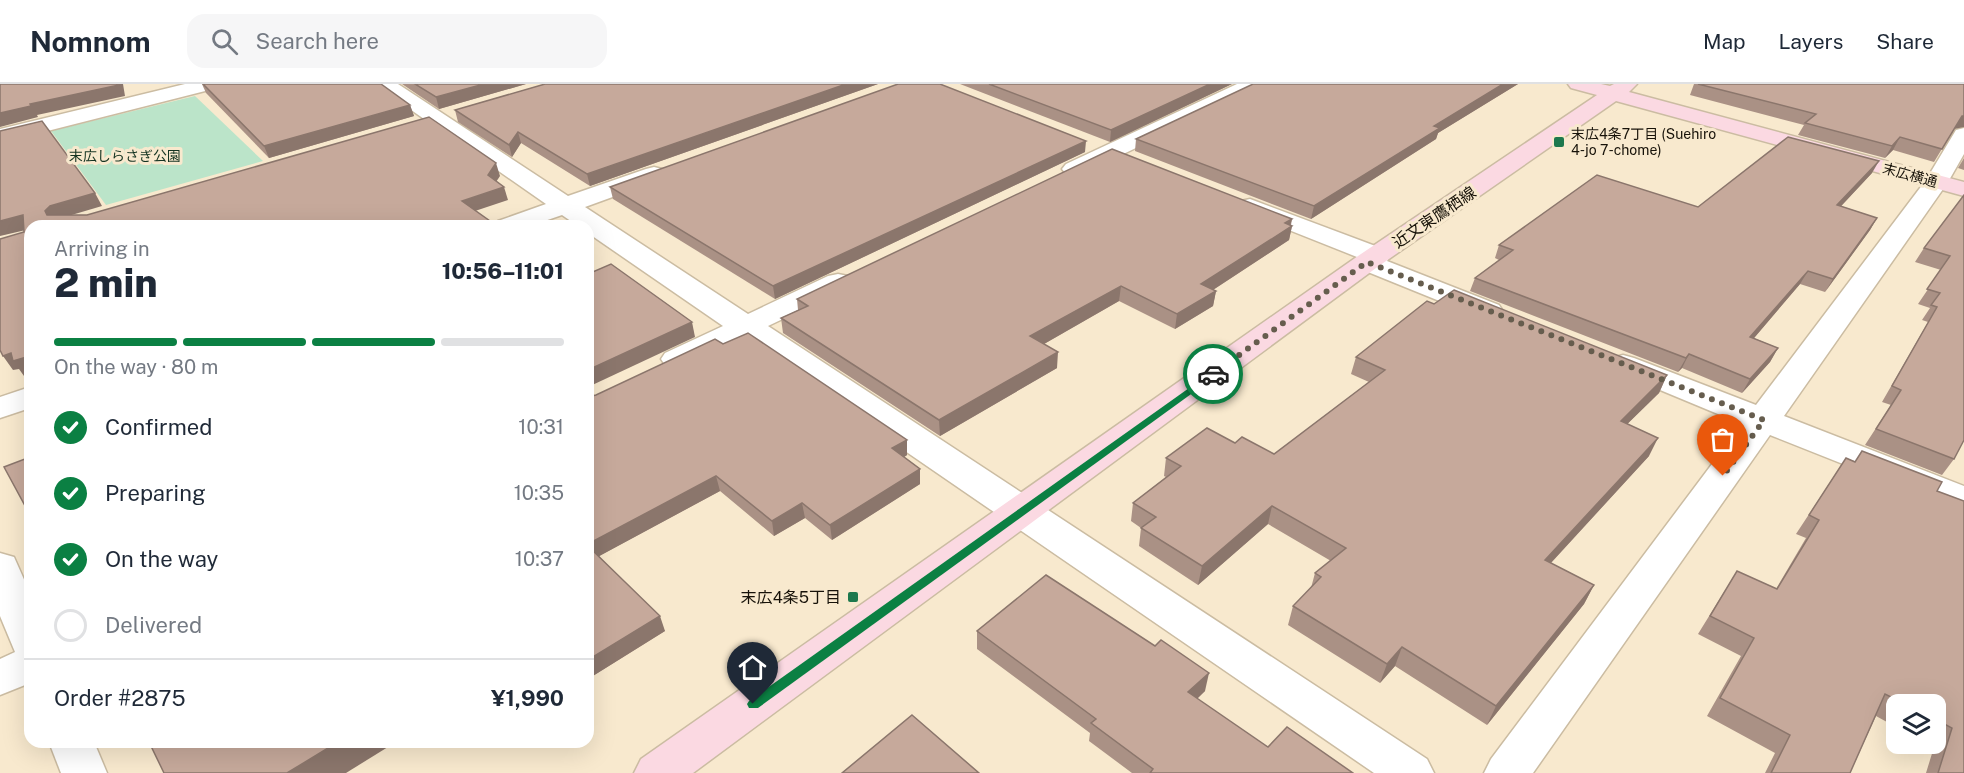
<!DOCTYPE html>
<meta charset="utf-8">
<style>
:root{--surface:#fff;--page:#f6f6f7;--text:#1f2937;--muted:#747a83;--line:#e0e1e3;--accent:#0b8043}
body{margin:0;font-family:"Public Sans","Noto Sans JP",sans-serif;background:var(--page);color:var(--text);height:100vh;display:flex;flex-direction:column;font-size:22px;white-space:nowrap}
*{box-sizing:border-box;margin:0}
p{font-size:20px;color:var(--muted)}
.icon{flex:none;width:33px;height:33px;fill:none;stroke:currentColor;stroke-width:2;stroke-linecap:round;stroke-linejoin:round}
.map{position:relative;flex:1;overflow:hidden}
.panel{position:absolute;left:24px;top:136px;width:570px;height:528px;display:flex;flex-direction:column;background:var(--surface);border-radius:18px;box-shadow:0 6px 24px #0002}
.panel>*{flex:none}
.controls{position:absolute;left:1886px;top:610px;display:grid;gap:12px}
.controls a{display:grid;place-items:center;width:60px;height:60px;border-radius:12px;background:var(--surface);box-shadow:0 6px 24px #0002;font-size:30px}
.pin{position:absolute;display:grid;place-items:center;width:51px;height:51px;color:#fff;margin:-62px -26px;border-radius:50% 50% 50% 0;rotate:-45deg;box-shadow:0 0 6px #0007}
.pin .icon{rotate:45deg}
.courier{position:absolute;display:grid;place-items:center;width:60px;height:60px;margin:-30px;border:4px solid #0b8043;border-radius:50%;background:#fff;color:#222;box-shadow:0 2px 8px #0007}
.summary em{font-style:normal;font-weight:800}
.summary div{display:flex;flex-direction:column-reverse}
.summary{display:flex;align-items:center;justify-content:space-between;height:102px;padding:0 30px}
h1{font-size:39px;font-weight:800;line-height:45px}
.bar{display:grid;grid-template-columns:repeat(4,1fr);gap:9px 6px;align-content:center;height:72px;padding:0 30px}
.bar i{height:8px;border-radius:4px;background:var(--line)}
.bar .current{background:var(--accent)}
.bar p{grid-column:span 4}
.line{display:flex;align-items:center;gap:15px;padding:0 30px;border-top:2px solid var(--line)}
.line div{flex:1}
ol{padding:0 30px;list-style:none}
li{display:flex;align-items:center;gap:18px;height:66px}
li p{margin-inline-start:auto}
li .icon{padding:6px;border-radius:50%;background:var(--accent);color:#fff;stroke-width:4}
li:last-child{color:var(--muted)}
li i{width:33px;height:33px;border:3px solid var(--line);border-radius:50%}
header{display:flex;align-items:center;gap:36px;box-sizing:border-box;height:84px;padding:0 30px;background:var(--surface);border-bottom:2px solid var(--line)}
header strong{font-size:28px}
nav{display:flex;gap:33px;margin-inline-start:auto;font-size:21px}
.search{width:420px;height:54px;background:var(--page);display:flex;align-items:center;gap:15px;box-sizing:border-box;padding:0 21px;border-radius:18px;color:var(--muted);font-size:22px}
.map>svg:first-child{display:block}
</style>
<header>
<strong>Nomnom</strong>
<div class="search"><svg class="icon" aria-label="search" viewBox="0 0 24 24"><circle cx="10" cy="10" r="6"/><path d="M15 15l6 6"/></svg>Search here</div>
<nav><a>Map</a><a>Layers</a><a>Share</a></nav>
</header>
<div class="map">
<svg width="1964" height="689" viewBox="0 0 1964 689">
<rect width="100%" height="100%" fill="#f8e9ce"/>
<path fill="#bbe4c9" d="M195,12L263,77L106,121L51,47Z"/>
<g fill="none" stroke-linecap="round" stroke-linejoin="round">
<g stroke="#cbbca2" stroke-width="3">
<g id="street">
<path d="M185,0H220L217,4L0,59V45Z"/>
<path d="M374,0H398L568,112L646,85L654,83L662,85L666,90L662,95L585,123L748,230L828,192L838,190L848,192L852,198L848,204L768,242L1427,675L1434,689H1374L742,255C720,266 690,288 665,281L661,275L665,269L723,242L588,149V142H578L562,131L530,142H495L498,137L546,120Z"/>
<path d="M1237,0H1263L1260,4L1082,90L1074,92L1066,90L1062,85L1066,80Z"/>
<path d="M1964,44V70L1948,98L1784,332L1964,402V428L1770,351L1533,689H1484L1491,675L1742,340L1612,286L1608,280L1612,274L1623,271L1634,274L1756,321L1926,96L1956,46Z"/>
<path d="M1250,115L1386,166L1390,172L1387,177L1499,221L1503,227L1499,233L1489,236L1479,233L1358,184L1354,178L1357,173L1241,127L1238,122L1241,117Z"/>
<path d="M30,303V324L0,334V313Z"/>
<path d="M0,469L14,473L30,509V599L0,611V575L15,568L0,532Z"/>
<path d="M49,658H94L107,689H61Z"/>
</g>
</g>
<g stroke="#cbbca2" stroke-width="3">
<path id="secondary" d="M1568,0H1601L1610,2L1614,0H1637L1629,8L1964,98V112L1616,17L1376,184L693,689H634L641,675L1358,172L1597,11L1571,4Z"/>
</g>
<use href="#street" fill="#fff" fill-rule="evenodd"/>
<use href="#secondary" fill="#fbd9e2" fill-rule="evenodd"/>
</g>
<g fill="#aa9185">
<path d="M202,0H381L410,21L414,32L269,74L206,9Z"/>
<path d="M402,0H526L439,25Z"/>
<path d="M545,0H878L590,102L521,59L512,73L458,38L455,26Z"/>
<path d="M960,0H1232L1110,58Z"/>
<path d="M1253,0H1518L1438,49L1436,55L1311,135L1135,67L1136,55Z"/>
<path d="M1694,0H1964L1954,45L1934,78L1893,66L1885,74L1798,51L1804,41L1690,11Z"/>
<path d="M1085,68L775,215L613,115L610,103Z"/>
<path d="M1964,74V86L1958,84Z"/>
<path d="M1872,89L1841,122L1877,134L1870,146L1825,208L1800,200L1754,254L1778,264L1770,278L1742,309L1682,284L1678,288L1470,207L1475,194L1499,176L1495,174L1499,161Z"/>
<path d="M1964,111L1954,375L1942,391L1865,361L1891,321L1882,318L1928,238L1922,236L1930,224L1918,220L1941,186L1915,178L1924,164Z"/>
<path d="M1292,135L1291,141L1292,142L1289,156L1213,206L1216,207L1213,222L1175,245L1119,217L1044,260L1057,284L940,352L783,249L781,234L798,226L797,215Z"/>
<path d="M1434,220L1667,291L1659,309L1627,340L1649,372L1551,479L1594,501L1584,520L1487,641L1395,582L1380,599L1288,541L1293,522L1311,504L1315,489L1331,477L1268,440L1198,501L1139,462L1141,444L1131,437L1133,419L1166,393L1164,392L1166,374L1235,359L1274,370L1369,298L1351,290L1356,273Z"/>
<path d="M723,260L907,356V371L904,373L920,385V400L832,456L805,434L774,452L720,407L599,472L665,547L588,595L596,311Z"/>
<path d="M1846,374L1937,407L1964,689H1926L1934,663L1929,660H1935V621H1896V643L1876,632L1850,689H1765L1775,669L1707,632L1741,572L1698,550L1737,487L1776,505L1806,454L1796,450Z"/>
<path d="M977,547L1205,607L1197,615L1268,663L1353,689H1132L1089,657L1090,649L977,565Z"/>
</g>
<g fill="#8b766c">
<path d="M119,0H123L125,12L37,31L38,33L0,43V29L30,20Z"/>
<path d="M484,0H526L439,25L436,13Z"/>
<path d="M846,0H878L590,102L587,90Z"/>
<path d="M1210,0H1232L1110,58L1111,46Z"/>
<path d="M1503,0H1518L1438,49L1436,55L1311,135L1314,122L1434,42Z"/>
<path d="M410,21L414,32L269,74L264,62Z"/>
<path d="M1962,32H1964V43L1954,45Z"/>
<path d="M518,48L521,59L512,73L509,61Z"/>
<path d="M1900,53L1893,66L1885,74L1892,62Z"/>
<path d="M1086,57L1085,68L775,215L773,202Z"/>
<path d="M1879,77L1872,89L1830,134L1837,121Z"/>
<path d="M496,79L500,92L492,104L488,91Z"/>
<path d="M504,103L508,116L466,130L462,117Z"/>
<path d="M95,109L102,122L58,135L47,131L45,127L50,122Z"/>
<path d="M23,131L30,145L0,152V137Z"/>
<path d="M1877,134L1870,146L1825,208L1833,195Z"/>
<path d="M1292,135L1290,142H1292L1289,156L1199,215L1201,200Z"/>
<path d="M1808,187L1800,200L1743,267L1750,253Z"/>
<path d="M1121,202L1119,217L1030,268V252Z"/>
<path d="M1216,207L1213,222L1175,245L1177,230Z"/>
<path d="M692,238L695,253L588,303V286Z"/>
<path d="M1778,264L1770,278L1742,309L1750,295Z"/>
<path d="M1058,268L1057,284L940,352L939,336Z"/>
<path d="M11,269L30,272V290L24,292L19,285L13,286L3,272Z"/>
<path d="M1689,270L1682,284L1678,288L1686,274Z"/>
<path d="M1667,291L1659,309L1612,355L1621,337Z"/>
<path d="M1658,354L1649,372L1536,495L1545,476Z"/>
<path d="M907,356V371L894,380L892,364Z"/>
<path d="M920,385V400L832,456L830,441Z"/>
<path d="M716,392L720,407L592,476L588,464V460Z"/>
<path d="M802,419L805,434L774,452L772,437Z"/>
<path d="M1272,422L1268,440L1198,501L1202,482Z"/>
<path d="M1594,501L1584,520L1487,641L1496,622Z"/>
<path d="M660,532L665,547L588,595V576Z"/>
<path d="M1402,563L1395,582L1380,599L1387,580Z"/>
<path d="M1209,589L1205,607L1185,626L1188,608Z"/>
<path d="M338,658H396L346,689H287Z"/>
</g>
<g fill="#c6a99b" stroke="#8b766c" stroke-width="1.5">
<path d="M0,0H119V1L30,20L31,22L0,29Z"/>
<path d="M203,0H381L410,21L264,62Z"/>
<path d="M415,0H484L436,13Z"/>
<path d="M545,0H846L587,90L518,48L509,61L455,26Z"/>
<path d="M898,0H940L1086,57L773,202L610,103Z"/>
<path d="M989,0H1210L1111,46Z"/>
<path d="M1253,0H1503L1434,42L1440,44L1314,122L1136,55Z"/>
<path d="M1698,0H1964V32H1962L1942,65L1900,53L1892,62L1805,39L1816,30Z"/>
<path d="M429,33L496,79L488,91L504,103L462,117L497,142H30V272L13,277L11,269L3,272L0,266V155L24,148L23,131L0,137V47L42,37L95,109L50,122L45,127L47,131H87Z"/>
<path d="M1788,53L1879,77L1837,121L1877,134L1833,195L1808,187L1750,253L1778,264L1750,295L1689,270L1686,274L1475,194L1513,166L1499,161L1597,91L1698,123Z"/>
<path d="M1112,65L1292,135L1285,139L1292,142L1201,200L1216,207L1177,230L1121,202L1030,252L1058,268L939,336L781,234L808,222L797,215Z"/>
<path d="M1964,111V356L1954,375L1876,345L1901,306L1892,302L1937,223L1931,221L1940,209L1927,205L1950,172L1924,164Z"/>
<path d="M611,180L692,238L588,286V190Z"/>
<path d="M1454,206L1667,291L1621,337L1658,354L1545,476L1594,501L1496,622L1402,563L1387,580L1293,522L1321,493L1315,489L1346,464L1272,422L1202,482L1141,444L1156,433L1133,419L1181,382L1166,374L1207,344L1235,359L1242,353L1274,370L1385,286L1356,273L1427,217L1434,220Z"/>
<path d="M748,249L907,356L892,364L920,385L830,441L802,419L772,437L716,392L588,460V313L596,311L715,255L723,260Z"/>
<path d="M1862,367L1942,398L1937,407L1964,417V689H1938L1952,644L1935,635V621H1907L1885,610L1850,689H1771L1790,651L1720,614L1754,554L1710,532L1737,487L1777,505L1819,436L1809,431L1846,374L1855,378Z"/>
<path d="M30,373V431L4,383Z"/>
<path d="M588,462L660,532L588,576Z"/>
<path d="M1046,491L1155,562L1161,556L1209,589L1188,608L1268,663L1287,643L1353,689H1150L1153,685L1091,639L1096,635L977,547Z"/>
<path d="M912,631L979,689H842Z"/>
<path d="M149,658H338L287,689H164Z"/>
</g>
<path fill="#0b8043" d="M1213,287L1217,290L1216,292L758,624H749L747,620L749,617Z"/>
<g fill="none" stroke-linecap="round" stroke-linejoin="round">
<path stroke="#665d4e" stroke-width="6" stroke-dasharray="0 10.8" d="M1213,290L1367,178L1764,336L1723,392"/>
</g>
<g fill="#1d784d" stroke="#f8e9ce" stroke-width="2">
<rect x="1553" y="52" width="12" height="12" rx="3"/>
<rect x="847" y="507" width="12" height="12" rx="3"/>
</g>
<g text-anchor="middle" stroke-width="6" stroke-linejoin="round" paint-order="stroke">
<g font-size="14" fill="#171209" stroke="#f8e9ce" text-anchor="start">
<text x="1571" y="55">末広4条7丁目 (Suehiro<tspan x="1571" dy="16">4-jo 7-chome)</tspan></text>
</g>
<g font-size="14" fill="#143321" stroke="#f8e9ce">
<text x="125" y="77">末広しらさぎ公園</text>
</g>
<g font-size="14" fill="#171209" stroke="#f8e9ce">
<text transform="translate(1910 91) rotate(15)" y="5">末広横通</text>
</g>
<g font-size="16" fill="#171209" stroke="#f8e9ce">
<text transform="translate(1434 133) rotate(-34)" y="6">近文東鷹栖線</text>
</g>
<g font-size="16" fill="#171209" stroke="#f8e9ce" text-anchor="end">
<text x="841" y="519">末広4条5丁目</text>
</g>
</g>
</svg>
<div class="controls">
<a><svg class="icon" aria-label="layers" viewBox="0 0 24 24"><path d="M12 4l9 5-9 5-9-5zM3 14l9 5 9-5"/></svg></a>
</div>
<div class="pin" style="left:1723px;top:392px;background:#ea580c"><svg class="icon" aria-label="bag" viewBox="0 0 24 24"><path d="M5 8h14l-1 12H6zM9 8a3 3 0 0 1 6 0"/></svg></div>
<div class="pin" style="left:753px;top:620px;background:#1f2937"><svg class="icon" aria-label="home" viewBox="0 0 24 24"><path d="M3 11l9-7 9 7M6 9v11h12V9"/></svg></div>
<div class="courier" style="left:1213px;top:290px"><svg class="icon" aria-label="car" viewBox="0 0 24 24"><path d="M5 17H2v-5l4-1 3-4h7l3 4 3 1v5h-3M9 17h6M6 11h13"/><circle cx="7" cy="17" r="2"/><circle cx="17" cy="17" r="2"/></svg></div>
<section class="panel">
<div class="summary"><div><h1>2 min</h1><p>Arriving in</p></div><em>10:56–11:01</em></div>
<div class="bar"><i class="current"></i><i class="current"></i><i class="current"></i><i></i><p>On the way · 80 m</p></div>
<ol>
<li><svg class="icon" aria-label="check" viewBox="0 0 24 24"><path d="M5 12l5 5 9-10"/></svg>Confirmed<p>10:31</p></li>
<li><svg class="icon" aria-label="check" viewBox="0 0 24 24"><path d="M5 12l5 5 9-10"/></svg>Preparing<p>10:35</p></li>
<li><svg class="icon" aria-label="check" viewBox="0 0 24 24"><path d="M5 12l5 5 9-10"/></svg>On the way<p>10:37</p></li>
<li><i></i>Delivered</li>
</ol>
<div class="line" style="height:78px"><div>Order #2875</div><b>¥1,990</b></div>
</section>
</div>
